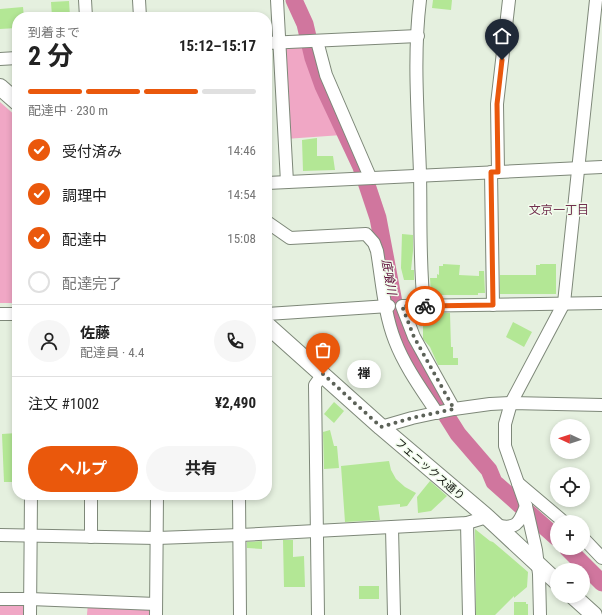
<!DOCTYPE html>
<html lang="ja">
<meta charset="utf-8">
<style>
:root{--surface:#fff;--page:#f6f6f6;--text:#222;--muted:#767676;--line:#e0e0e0;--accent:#ea580c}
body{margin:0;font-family:"Roboto Condensed","Noto Sans JP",sans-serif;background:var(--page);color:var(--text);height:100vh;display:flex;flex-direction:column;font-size:15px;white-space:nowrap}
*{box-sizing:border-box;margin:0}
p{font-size:13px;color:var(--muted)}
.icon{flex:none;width:22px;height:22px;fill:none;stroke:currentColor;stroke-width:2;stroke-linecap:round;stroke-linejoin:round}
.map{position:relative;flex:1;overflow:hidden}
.side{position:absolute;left:12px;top:12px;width:260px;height:488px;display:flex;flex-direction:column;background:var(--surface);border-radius:16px;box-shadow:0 2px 6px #0003}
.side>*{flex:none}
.needle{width:26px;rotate:273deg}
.controls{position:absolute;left:550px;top:419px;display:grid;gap:8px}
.controls a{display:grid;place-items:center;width:40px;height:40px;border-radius:50%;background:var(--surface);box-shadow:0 2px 6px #0003;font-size:20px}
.pin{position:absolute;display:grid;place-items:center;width:34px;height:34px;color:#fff;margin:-41px -17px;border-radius:50% 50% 50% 0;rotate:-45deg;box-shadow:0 0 4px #0007}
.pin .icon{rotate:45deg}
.courier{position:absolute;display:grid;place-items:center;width:40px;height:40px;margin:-20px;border:3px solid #ea580c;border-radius:50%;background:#fff;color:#222;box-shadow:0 1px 5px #0007}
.bubble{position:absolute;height:28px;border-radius:14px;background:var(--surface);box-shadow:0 2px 6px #0003;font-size:13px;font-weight:700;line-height:28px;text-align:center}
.summary em{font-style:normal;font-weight:700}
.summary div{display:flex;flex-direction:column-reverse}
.summary{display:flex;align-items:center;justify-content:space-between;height:68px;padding:0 16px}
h1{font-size:26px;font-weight:700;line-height:30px}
.bar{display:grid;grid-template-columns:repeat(4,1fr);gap:6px 4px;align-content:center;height:48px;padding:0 16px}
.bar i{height:5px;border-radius:3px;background:var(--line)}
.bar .active{background:var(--accent)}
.bar p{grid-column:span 4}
.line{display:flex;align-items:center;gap:10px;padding:0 16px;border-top:1px solid var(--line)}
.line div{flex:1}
.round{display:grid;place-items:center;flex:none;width:42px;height:42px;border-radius:21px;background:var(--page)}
ol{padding:0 16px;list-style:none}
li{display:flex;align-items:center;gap:12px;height:44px}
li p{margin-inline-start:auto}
li .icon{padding:4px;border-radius:50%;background:var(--accent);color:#fff;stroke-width:4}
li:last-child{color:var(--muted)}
li i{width:22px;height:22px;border:2px solid var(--line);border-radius:50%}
.primary-button{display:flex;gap:8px;margin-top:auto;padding:8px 16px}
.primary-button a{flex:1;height:46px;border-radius:24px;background:var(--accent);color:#fff;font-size:16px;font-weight:700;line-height:46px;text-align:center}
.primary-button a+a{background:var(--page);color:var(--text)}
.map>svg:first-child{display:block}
</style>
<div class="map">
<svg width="602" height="615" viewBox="0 0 602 615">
<rect width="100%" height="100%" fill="#e5f0df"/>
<g fill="#f0a7c5">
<path d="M307,41L342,135L285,139L279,43Z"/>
<path d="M0,102L17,117V303H0Z"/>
<path d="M0,599L30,600V615H0Z"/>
<path d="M88,601L156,604V615H87Z"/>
</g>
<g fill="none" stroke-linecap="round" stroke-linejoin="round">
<g stroke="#d0769e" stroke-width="17">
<path d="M294,0L305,24L313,58L323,86L361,167L378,218L396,313L405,342L419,372L458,434L489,470L494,482L557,538"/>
<path d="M567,548L602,583"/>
</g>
</g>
<g fill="#b3e795">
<path d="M433,0H452L451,10L432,8Z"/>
<path d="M69,1L70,17H52L51,2Z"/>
<path d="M23,7L24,17H17V28L0,29V9Z"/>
<path d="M317,138V156H333L335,170L303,171L302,140Z"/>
<path d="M402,234L413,235V251L411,270H414V280H404L401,268Z"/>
<path d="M443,264L460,265L459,275L479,276V271H484L485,293H478V295H431L430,278H437V274L439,275V266H443Z"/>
<path d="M540,264H556V294H500V275H536V265H540Z"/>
<path d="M419,313H450L451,347H453V358H458V365H438L430,347L423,339V326H419Z"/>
<path d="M513,322L532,332L524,347L506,337Z"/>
<path d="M334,402L344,411L334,423L324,414Z"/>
<path d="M330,430L334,446H337L339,468L324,469L323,432Z"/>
<path d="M17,433V482H4L2,434Z"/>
<path d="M389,461L391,470L396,479L405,487L416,493L407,506L400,507V504L378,506L380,520L345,522L341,466Z"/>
<path d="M430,481L447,496L431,511L418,513L417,497Z"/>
<path d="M475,529L490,541L493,542L528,572L527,587L514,598V596L495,615H476Z"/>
<path d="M283,540H293V557L304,556L305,587H284Z"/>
<path d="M262,541V549L247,548V542Z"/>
<rect x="359" y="586" width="20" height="13"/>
<path d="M514,602H526V604H528V615H514Z"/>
</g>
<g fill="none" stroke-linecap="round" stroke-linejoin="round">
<g stroke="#7e8879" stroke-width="14">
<g id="minor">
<path d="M85,0L86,17"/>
<path d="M139,0L140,17"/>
<path d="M277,0L287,182"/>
<path d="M420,0C413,57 418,115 420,173C421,217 419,261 424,306"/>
<path d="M317,41L326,75L370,177"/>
<path d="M267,43L418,36"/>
<path d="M0,59L17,58"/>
<path d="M498,171L497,104L509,0"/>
<path d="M491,172L493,305"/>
<path d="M267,183L602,167"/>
<path d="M267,222L290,238L366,234L374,243L377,251C382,281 384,313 395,341C405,367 422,390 437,413"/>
<path d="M0,314H17"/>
<path d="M267,314L389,306"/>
<path d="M454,409L414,337L402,306L602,303"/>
<path d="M381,427L412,418L454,409L490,404L511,403L602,405"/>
<path d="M518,483L564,522"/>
<path d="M91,495V537"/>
<path d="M239,495L240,615"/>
<path d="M467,523L469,615"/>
<path d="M495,525C516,530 519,524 526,506"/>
<path d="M392,528L394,615"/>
<path d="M0,535L157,538L240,535L467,523L487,517"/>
<path d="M583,538L602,558"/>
<path d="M0,599H30L156,604"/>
<path d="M30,615L31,495"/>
<path d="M156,615L157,495"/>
<path d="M318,615L315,385L323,374"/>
<path d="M540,615L539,574L536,550L526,506L505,446V424L511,403L564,303L596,0"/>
</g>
</g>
<g stroke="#7e8879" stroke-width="18">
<g id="major">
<path d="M0,87L17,102"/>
<path d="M267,325L381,427L487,517L557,582"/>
<path d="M573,596L594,615"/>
</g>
</g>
<use href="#minor" stroke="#fff" stroke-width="12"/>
<use href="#major" stroke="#fff" stroke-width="16"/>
</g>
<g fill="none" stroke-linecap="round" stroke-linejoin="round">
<path stroke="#5c6258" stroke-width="4" stroke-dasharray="0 7.2" d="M323,374L381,427L412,418L454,409L414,337L402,306H425"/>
<path stroke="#ea580c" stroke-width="5" d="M425,306L493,305L491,172H498L497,104L502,60"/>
</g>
<g text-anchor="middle" stroke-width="3" stroke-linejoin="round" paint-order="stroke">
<g font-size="11" fill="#121510" stroke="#f2fded">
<text transform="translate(430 469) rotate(41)" y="4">フェニックス通り</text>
</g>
<g font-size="12" fill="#72304f" stroke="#f2fded">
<text x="559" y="214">文京一丁目</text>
</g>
<g font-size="12" font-style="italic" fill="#600e3b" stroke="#f2fded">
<text transform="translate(389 277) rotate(80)" y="4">底喰川</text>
</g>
</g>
</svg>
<div class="controls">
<a><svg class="needle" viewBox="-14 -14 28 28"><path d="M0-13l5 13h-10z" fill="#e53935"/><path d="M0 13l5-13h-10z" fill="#767676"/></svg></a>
<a><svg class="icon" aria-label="locate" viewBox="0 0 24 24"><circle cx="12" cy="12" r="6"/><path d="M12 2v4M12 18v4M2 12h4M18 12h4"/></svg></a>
<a>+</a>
<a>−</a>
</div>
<div class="pin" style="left:323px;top:374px;background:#ea580c"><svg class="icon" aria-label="bag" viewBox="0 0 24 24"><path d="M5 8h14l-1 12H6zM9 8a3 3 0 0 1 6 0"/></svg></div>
<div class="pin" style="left:502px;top:60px;background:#1f2937"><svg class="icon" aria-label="home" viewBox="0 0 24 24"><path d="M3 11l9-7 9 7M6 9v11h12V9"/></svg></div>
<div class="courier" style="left:425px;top:306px"><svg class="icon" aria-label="bike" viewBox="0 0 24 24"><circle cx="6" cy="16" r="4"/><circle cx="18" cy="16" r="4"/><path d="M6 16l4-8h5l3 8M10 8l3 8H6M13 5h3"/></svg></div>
<div class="bubble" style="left:347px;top:360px;width:34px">禅</div>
<section class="side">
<div class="summary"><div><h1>2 分</h1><p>到着まで</p></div><em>15:12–15:17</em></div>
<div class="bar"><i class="active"></i><i class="active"></i><i class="active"></i><i></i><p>配達中 · 230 m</p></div>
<ol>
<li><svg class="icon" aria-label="check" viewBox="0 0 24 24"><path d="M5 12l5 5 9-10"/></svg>受付済み<p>14:46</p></li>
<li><svg class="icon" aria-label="check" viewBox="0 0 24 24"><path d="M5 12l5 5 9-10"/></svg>調理中<p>14:54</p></li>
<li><svg class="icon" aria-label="check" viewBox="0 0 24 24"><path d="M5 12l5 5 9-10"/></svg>配達中<p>15:08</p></li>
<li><i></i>配達完了</li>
</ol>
<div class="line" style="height:72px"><a class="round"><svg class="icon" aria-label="person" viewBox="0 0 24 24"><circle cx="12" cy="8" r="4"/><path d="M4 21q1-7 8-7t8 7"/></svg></a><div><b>佐藤</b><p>配達員 · 4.4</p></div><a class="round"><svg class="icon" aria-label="phone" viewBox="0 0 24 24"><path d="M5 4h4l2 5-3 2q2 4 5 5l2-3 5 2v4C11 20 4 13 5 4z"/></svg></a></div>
<div class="line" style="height:52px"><div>注文 #1002</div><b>¥2,490</b></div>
<div class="primary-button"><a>ヘルプ</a><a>共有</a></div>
</section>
</div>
